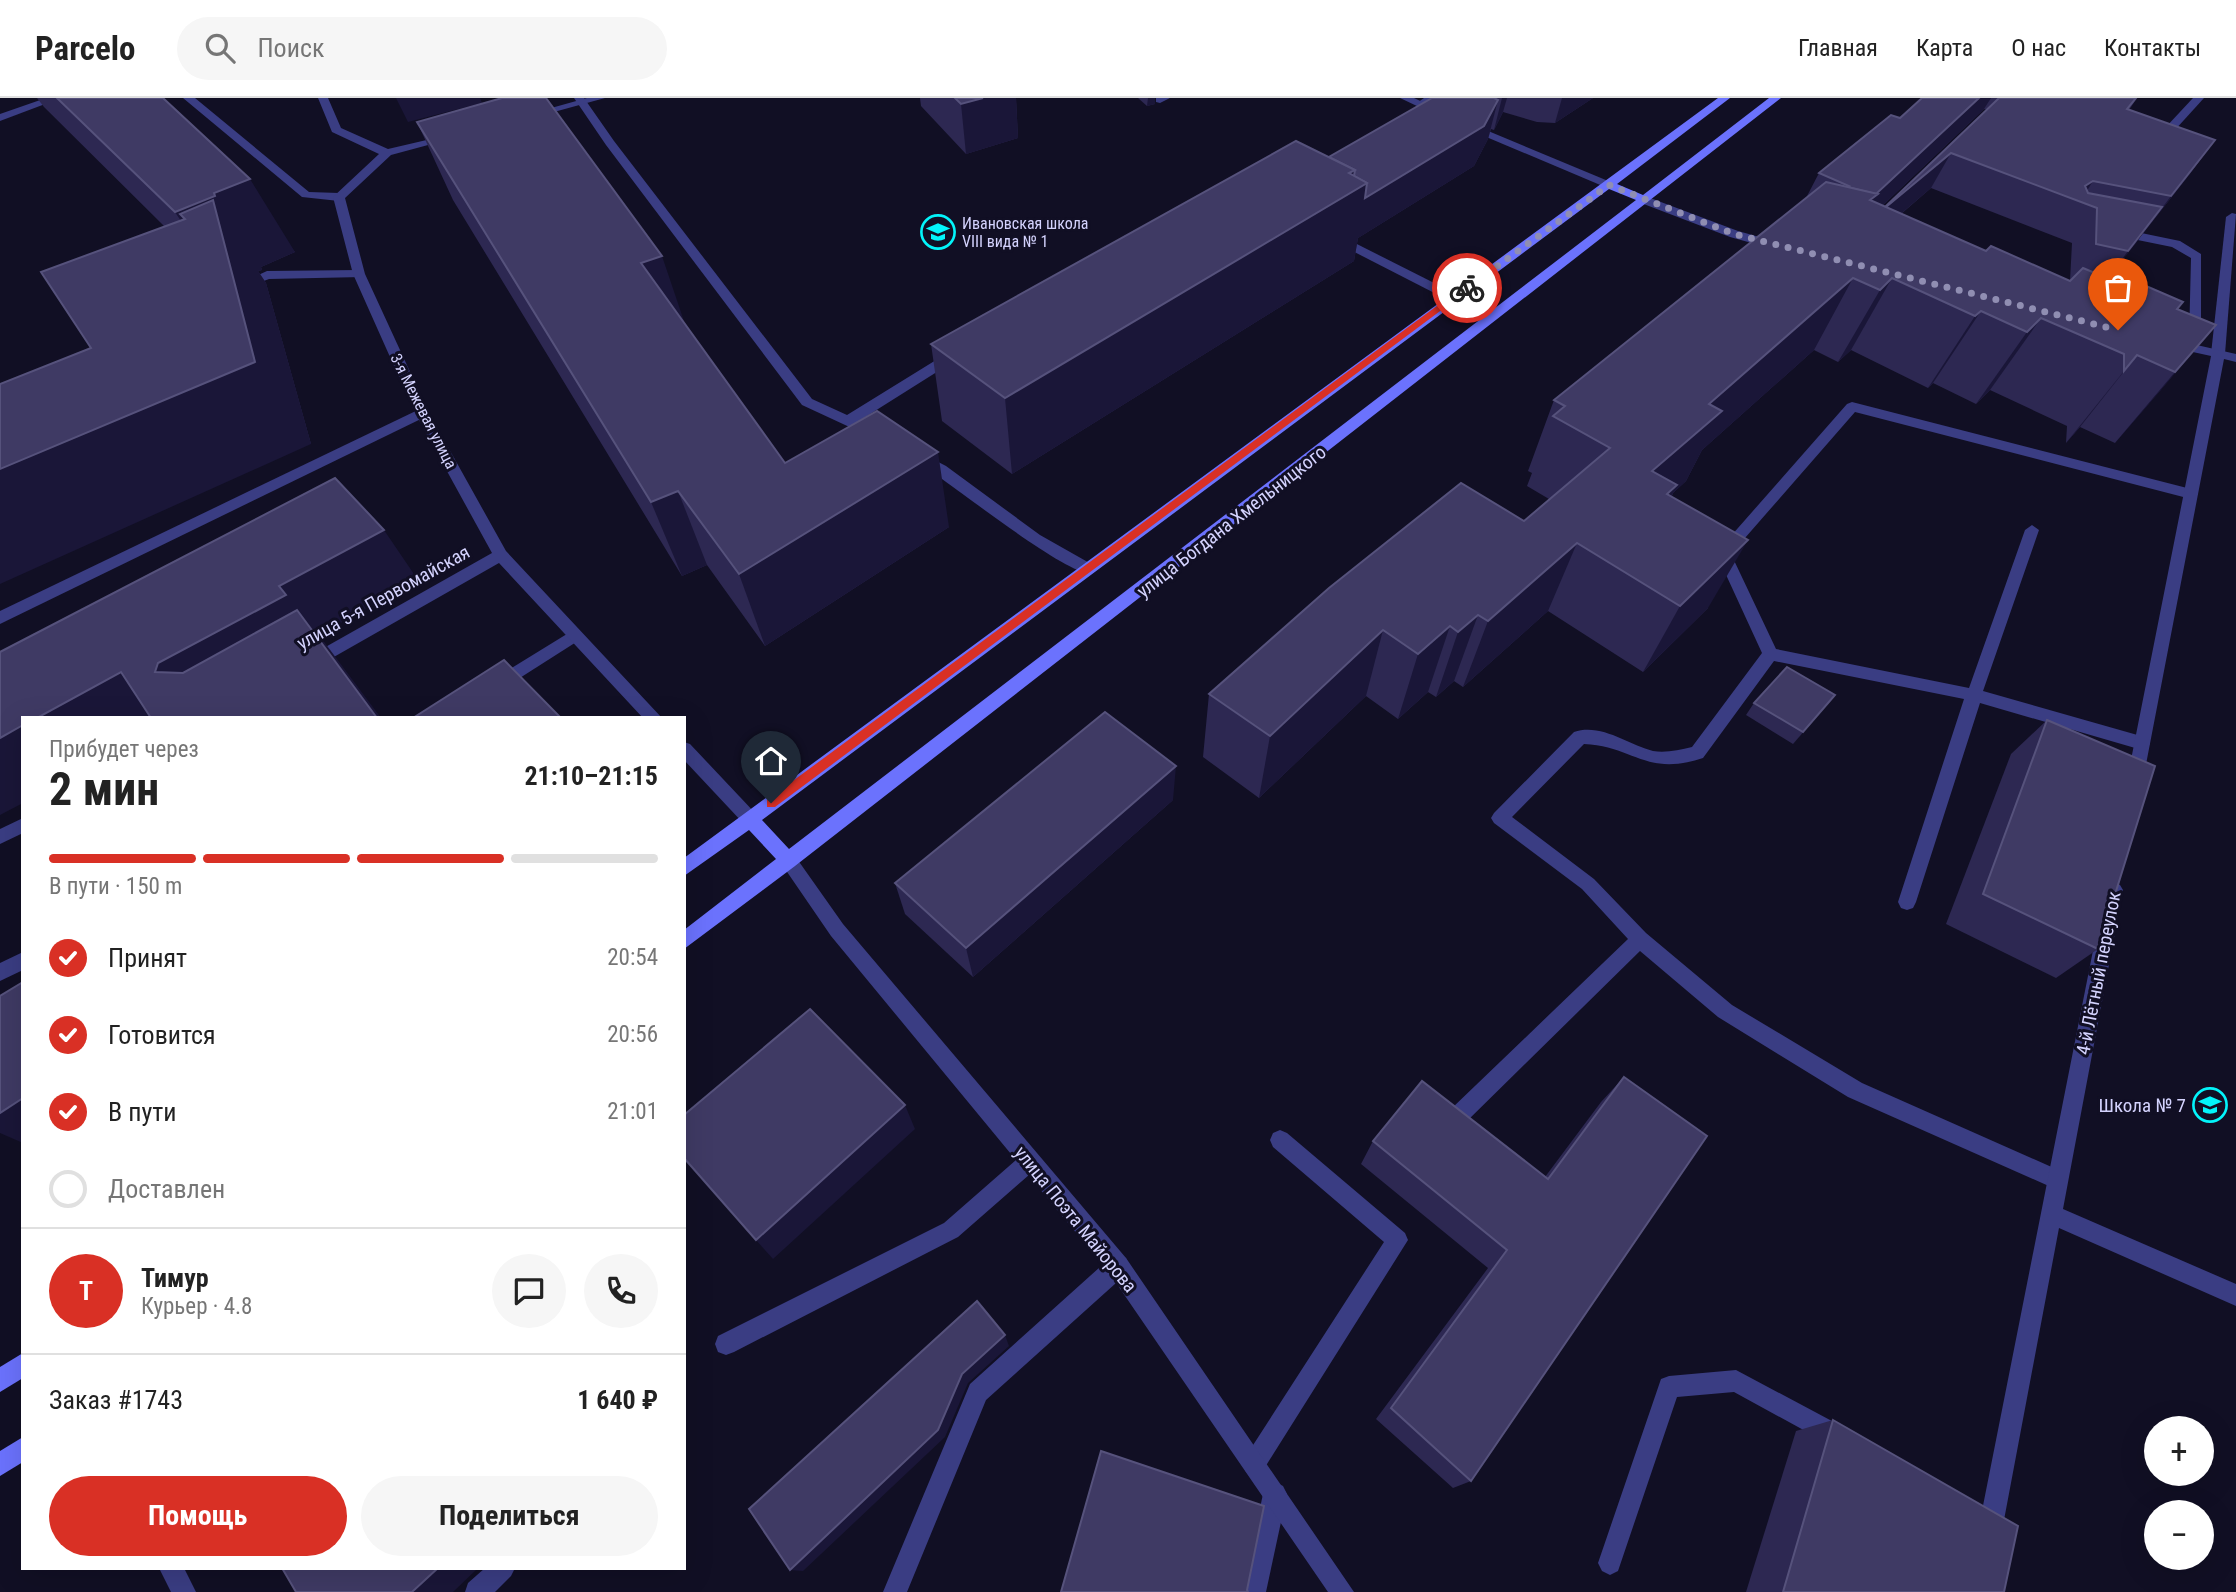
<!DOCTYPE html>
<html lang="ru">
<meta charset="utf-8">
<style>
:root{--surface:#fff;--page:#f6f6f6;--text:#222;--muted:#767676;--line:#e0e0e0;--accent:#d93025}
body{margin:0;font-family:"Roboto Condensed",sans-serif;background:var(--page);color:var(--text);height:100vh;display:flex;flex-direction:column;font-size:26px;white-space:nowrap}
*{box-sizing:border-box;margin:0}
p{font-size:23px;color:var(--muted)}
.icon{flex:none;width:38px;height:38px;fill:none;stroke:currentColor;stroke-width:2;stroke-linecap:round;stroke-linejoin:round}
.map{position:relative;flex:1;overflow:hidden}
.details{position:absolute;left:21px;top:618px;width:665px;height:854px;display:flex;flex-direction:column;background:var(--surface);border-radius:0px;box-shadow:0 7px 28px #0002}
.details>*{flex:none}
.controls{position:absolute;left:2144px;top:1318px;display:grid;gap:14px}
.controls a{display:grid;place-items:center;width:70px;height:70px;border-radius:50%;background:var(--surface);box-shadow:0 7px 28px #0002;font-size:35px}
.pin{position:absolute;display:grid;place-items:center;width:60px;height:60px;color:#fff;margin:-72px -30px;border-radius:50% 50% 50% 0;rotate:-45deg;box-shadow:0 0 7px #0007}
.pin .icon{rotate:45deg}
.courier{position:absolute;display:grid;place-items:center;width:70px;height:70px;margin:-35px;border:5px solid #d93025;border-radius:50%;background:#fff;color:#222;box-shadow:0 2px 9px #0007}
.headline em{font-style:normal;font-weight:700}
.headline div{display:flex;flex-direction:column-reverse}
.headline{display:flex;align-items:center;justify-content:space-between;height:119px;padding:0 28px}
h1{font-size:46px;font-weight:700;line-height:52px}
.bar{display:grid;grid-template-columns:repeat(4,1fr);gap:10px 7px;align-content:center;height:84px;padding:0 28px}
.bar i{height:9px;border-radius:5px;background:var(--line)}
.bar .selected{background:var(--accent)}
.bar p{grid-column:span 4}
.line{display:flex;align-items:center;gap:18px;padding:0 28px;border-top:2px solid var(--line)}
.line div{flex:1}
.round{display:grid;place-items:center;flex:none;width:74px;height:74px;border-radius:37px;background:var(--page)}
ol{padding:0 28px;list-style:none}
li{display:flex;align-items:center;gap:21px;height:77px}
li p{margin-inline-start:auto}
li .icon{padding:7px;border-radius:50%;background:var(--accent);color:#fff;stroke-width:4}
li:last-child{color:var(--muted)}
li i{width:38px;height:38px;border:4px solid var(--line);border-radius:50%}
.primary-button{display:flex;gap:14px;margin-top:auto;padding:14px 28px}
.primary-button a{flex:1;height:80px;border-radius:42px;background:var(--accent);color:#fff;font-size:28px;font-weight:700;line-height:80px;text-align:center}
.primary-button a+a{background:var(--page);color:var(--text)}
header{display:flex;align-items:center;gap:42px;box-sizing:border-box;height:98px;padding:0 35px;background:var(--surface);border-bottom:2px solid var(--line)}
header strong{font-size:33px}
nav{display:flex;gap:38px;margin-inline-start:auto;font-size:24px}
.search{width:490px;height:63px;background:var(--page);display:flex;align-items:center;gap:18px;box-sizing:border-box;padding:0 24px;border-radius:38px;color:var(--muted);font-size:26px}
.map>svg:first-child{display:block}
</style>
<header>
<strong>Parcelo</strong>
<div class="search"><svg class="icon" aria-label="search" viewBox="0 0 24 24"><circle cx="10" cy="10" r="6"/><path d="M15 15l6 6"/></svg>Поиск</div>
<nav><a>Главная</a><a>Карта</a><a>О нас</a><a>Контакты</a></nav>
</header>
<div class="map">
<svg width="2236" height="1494" viewBox="0 0 2236 1494">
<rect width="100%" height="100%" fill="#110f24"/>
<g fill="none" stroke-linecap="round" stroke-linejoin="round">
<g fill="#3a3d83" fill-rule="evenodd">
<path d="M46,0H61L0,23V16Z"/>
<path d="M183,0H195L309,94L339,95L345,99L339,103L302,99Z"/>
<path d="M574,0H584L614,43L812,301L847,317L949,254H959V260L859,323L881,333V339H871L802,307L606,47Z"/>
<path d="M1156,0H1170L1160,5L1156,4Z"/>
<path d="M1424,0H1437L1425,9H1417V5Z"/>
<path d="M2193,0H2204L2174,33H2166V29Z"/>
<path d="M2232,115L2236,116L2225,256L2218,260L2211,256L2226,119Z"/>
<path d="M2117,130L2180,143L2201,156V245H2191L2189,242L2191,160L2172,149L2113,137L2111,134Z"/>
<path d="M1335,135L1458,197L1460,200L1454,204L1450,203L1331,142V136Z"/>
<path d="M359,172L363,173V179L269,181L240,192L234,188L267,173Z"/>
<path d="M1852,304L2191,391L2198,396L2191,401L1855,314L1731,456L1776,551L1969,590L2025,432L2032,427L2039,432L1983,593L2148,640L2150,645L2148,650L2142,652L1980,605L1916,804L1913,810L1907,812L1901,810L1898,804L1964,601L1774,563L1703,660C1645,679 1634,648 1584,646L1512,719L1594,781L1646,835L1732,907L1862,985L2065,1075L2068,1082L2065,1089L2058,1092L2051,1089L1848,999L1718,919L1640,853L1465,1025L1458,1028L1451,1025L1448,1018L1451,1011L1628,841L1582,791L1494,725L1491,720L1494,715L1574,634C1602,625 1628,647 1653,653C1666,655 1679,652 1692,649L1762,555L1716,455L1847,306Z"/>
<path d="M422,310L429,315L427,318L0,526V513Z"/>
<path d="M919,354L946,368L1040,437L1093,467L1096,471L1093,475C1070,482 944,379 914,362L912,359Z"/>
<path d="M575,531L583,537L581,541L504,590H492L490,586L492,582Z"/>
<path d="M23,854V872L0,883V865Z"/>
<path d="M1280,1032L1287,1035L1405,1135L1408,1142L1262,1374L1254,1377L1246,1374L1243,1366L1246,1358L1384,1144L1273,1049L1270,1042L1273,1035Z"/>
<path d="M1030,1053L1037,1056L1040,1063L1037,1070L958,1139L734,1254L726,1257L718,1254L715,1246L718,1238L944,1125L1023,1056Z"/>
<path d="M1118,1157L1126,1160L1129,1168L1126,1176L986,1302L907,1494H883L970,1286L1110,1160Z"/>
<path d="M1736,1272L1845,1330L1848,1338L1845,1346L1837,1349L1829,1346L1734,1294L1677,1299L1618,1473L1610,1477L1602,1473L1598,1465L1661,1281L1669,1278Z"/>
<path d="M1275,1384L1283,1388L1287,1396L1266,1494H1242L1263,1396L1267,1388Z"/>
<path d="M159,1470H184L196,1494H171Z"/>
<path d="M485,1470H515L511,1478L495,1494H465L468,1485Z"/>
</g>
<g fill="#3a3d83" fill-rule="evenodd">
<path d="M318,0H328L341,30L388,51L448,37L454,40L391,57L345,100L365,176L429,315L506,453L662,620H643L499,465L318,568H306L304,564L306,560L492,455L415,315L353,176L333,99L379,56L332,34Z"/>
<path d="M587,0H605L532,20L526,17Z"/>
<path d="M1400,0H1414L1446,15L1436,17Z"/>
<path d="M1469,25L1613,85L1615,87L1605,89L1465,30L1463,28Z"/>
<path d="M1645,98L1738,133L1781,145L1783,148L1777,152L1730,139L1641,105L1639,102Z"/>
<path d="M2175,242L2236,256V264L2224,261L2143,682L2141,687H2129L2127,682L2211,258L2170,249L2168,246Z"/>
<path d="M684,644L690,646L756,716L759,721L756,726L750,728L744,726L684,662Z"/>
<path d="M23,720V735L0,746V731Z"/>
<path d="M789,755L795,758L843,826L1126,1160L1354,1494H1328L1110,1176L831,838L783,768L780,763L783,758Z"/>
<path d="M2114,784L2120,787L2123,792L2063,1111L2236,1186V1208L2059,1130L2001,1438L1997,1446L1989,1450L1981,1446L1977,1438L2105,792L2108,787Z"/>
</g>
<g fill="#6b72fd" fill-rule="evenodd">
<path d="M1718,0H1730L1617,86L1643,97L1769,0H1781L795,768L684,851V832L776,761L749,732L684,778V760ZM1609,91L1636,102L789,751L762,722Z"/>
<path d="M23,1255V1280L0,1294V1269Z"/>
<path d="M23,1339V1364L0,1378V1353Z"/>
</g>
</g>
<g fill="#2d2852" fill-rule="evenodd">
<path d="M34,0H163L295,154L261,169L262,172L258,173L266,185L311,346L91,250L164,128L44,9L37,0Z"/>
<path d="M920,0H1016L1018,40L966,56L921,8Z"/>
<path d="M1138,0H1155V6L1147,8Z"/>
<path d="M1432,0H1593L1555,25L1537,24L1503,14L1494,32L1491,31L1488,41L1474,68L1358,140L1354,163L1012,376L942,323L931,246L1329,59Z"/>
<path d="M1922,0H2137L2129,12L2215,42L2189,77L2108,180L2118,185L2123,178L2178,211L2216,227L2115,345L2080,329L2066,345L2067,328L1990,292L1976,306L1933,285L1928,290L1851,252L1838,264L1814,252L1702,352L1686,383L1673,395L1672,398L1708,510L1643,574L1548,513L1463,589L1454,583L1436,599L1428,594L1398,621L1366,598L1259,700L1203,659L1209,596L1524,423L1549,401L1527,388L1532,375L1528,373L1554,302L1806,100L1819,75L1900,20ZM1984,11L1987,12L1885,109L1882,108ZM1931,90L2072,145L2070,183L1986,153L1901,116Z"/>
<path d="M417,24L684,225L785,365L949,429L765,548L707,467L682,478L453,102Z"/>
<path d="M1754,605L1825,609L1793,646L1746,617Z"/>
<path d="M2047,622L2098,851L2056,880L1946,826L2011,656Z"/>
<path d="M1173,702L973,879L905,816L895,785Z"/>
<path d="M1624,979L1471,1383L1453,1390L1376,1321L1488,1170L1361,1066L1373,1043L1545,1079L1601,1004Z"/>
<path d="M1833,1322L2004,1494H1746L1796,1333Z"/>
</g>
<g fill="#1a1638">
<path d="M396,0H480L482,5L408,24Z"/>
<path d="M983,0H1016L1018,40L966,56L961,6Z"/>
<path d="M1148,0H1155V6L1147,8Z"/>
<path d="M1502,0H1507L1503,14L1494,32Z"/>
<path d="M1562,0H1593L1555,25Z"/>
<path d="M1979,0H1991L1984,11L1861,128L1850,120Z"/>
<path d="M1498,2L1488,41L1474,68L1358,140L1354,163L1012,376L1005,300L1349,75Z"/>
<path d="M2215,42L2189,77L2145,133L2171,98Z"/>
<path d="M1951,55L1931,90L1849,160L1868,125Z"/>
<path d="M250,81L295,154L261,169L262,172L258,173L266,185L311,346L0,486V371L255,264L234,184L228,186L185,121L180,116L227,187L224,188L175,114L215,98L214,95Z"/>
<path d="M2093,83L2080,104L2085,88Z"/>
<path d="M2162,109L2136,145L2102,188L2128,153Z"/>
<path d="M662,158L688,235L641,165Z"/>
<path d="M1853,180L1814,252L1702,352L1686,383L1673,395L1643,457L1652,373L1709,306Z"/>
<path d="M1892,180L1851,252L1838,264L1880,192Z"/>
<path d="M1981,213L1933,285L1928,290L1975,218Z"/>
<path d="M2041,220L1990,292L1976,306L2027,234Z"/>
<path d="M2216,227L2155,299L2115,345L2175,274Z"/>
<path d="M2137,257L2080,329L2066,345L2124,273Z"/>
<path d="M938,354L949,429L765,548L739,476Z"/>
<path d="M678,393L707,467L682,478L651,404Z"/>
<path d="M384,432L418,482L319,537L381,620L155,574L158,565L279,488Z"/>
<path d="M1748,442L1708,510L1643,574L1680,508Z"/>
<path d="M1577,445L1548,513L1463,589L1488,523Z"/>
<path d="M1478,517L1454,583L1436,599L1458,534Z"/>
<path d="M1450,528L1428,594L1398,621L1418,556Z"/>
<path d="M1383,532L1366,598L1259,700L1270,638Z"/>
<path d="M121,574L168,620H37Z"/>
<path d="M23,627V705L0,717V640Z"/>
<path d="M1176,668L1173,702L973,879L966,850Z"/>
<path d="M23,1000V1045L0,1035V1015Z"/>
<path d="M905,1007L915,1031L773,1161L756,1142Z"/>
<path d="M1005,1237L1009,1248L968,1285L945,1339L803,1473L790,1472L962,1276Z"/>
<path d="M438,1470H478L453,1494H412Z"/>
</g>
<g fill="#3f3a64" stroke="#56527c" stroke-width="2">
<path d="M57,0H163L250,81L214,95L215,98L175,114Z"/>
<path d="M502,0H546L662,158L641,165L785,365L877,313L938,354L739,476L678,393L651,404L417,24Z"/>
<path d="M955,0H983L961,6Z"/>
<path d="M1432,0H1494L1498,2L1484,28L1365,100L1367,85L1354,78L1355,72L1329,59Z"/>
<path d="M1922,0H1979L1876,96L1847,89L1849,88L1819,75L1891,17L1900,20Z"/>
<path d="M1999,0H2136L2127,11L2215,42L2171,98L2093,83L2085,88L2088,95L2162,109L2128,153L2096,146L2097,110L1951,55L1886,109H1885Z"/>
<path d="M1296,43L1355,72L1349,75L1367,85L1005,300L931,246Z"/>
<path d="M1826,84L1878,96L1870,102L1986,153L1991,148L2070,183L2083,170L2123,187V178L2183,204L2177,211L2216,227L2175,274L2137,257L2124,273V256L2041,220L2027,234L1981,213L1975,218L1892,180L1880,192L1853,180L1709,306L1722,313L1652,373L1677,387L1667,396L1748,442L1680,508L1577,445L1488,523L1478,517L1458,534L1450,528L1418,556L1383,532L1270,638L1209,596L1329,490L1461,385L1524,423L1610,350L1553,318L1565,308L1554,302Z"/>
<path d="M213,102L255,264L0,371V286L91,250L41,174L185,121L180,116Z"/>
<path d="M335,380L384,432L279,488L286,497L158,565L155,574L183,575L297,512L377,620H151L121,574L37,620H23V627L0,640V554Z"/>
<path d="M504,562L561,620H413Z"/>
<path d="M1787,569L1835,597L1803,634L1754,605Z"/>
<path d="M1105,614L1176,668L966,850L895,785Z"/>
<path d="M2047,622L2155,668L2098,851L1983,796Z"/>
<path d="M23,884V1000L0,1015V898Z"/>
<path d="M810,911L905,1007L756,1142L684,1060V1017Z"/>
<path d="M1624,979L1707,1038L1471,1383L1391,1310L1507,1152L1373,1043L1422,983L1548,1081Z"/>
<path d="M977,1203L1005,1237L962,1276L938,1332L790,1472L749,1411Z"/>
<path d="M1833,1322L2018,1428L2004,1494H1783Z"/>
<path d="M1101,1353L1264,1408L1247,1492L1248,1494H1061Z"/>
<path d="M282,1470H438L412,1494H296Z"/>
</g>
<path fill="#d93025" d="M1464,188L1471,190L775,709H767V702Z"/>
<g fill="none" stroke-linecap="round" stroke-linejoin="round">
<path stroke="#908eb2" stroke-width="7" stroke-dasharray="0 12.6" d="M1467,190L1609,87L1734,136L2118,232"/>
</g>
<defs>
<g id="school-ring" transform="scale(1.75)"><circle r="9.5" fill="#110f24" stroke="#03f4fa" stroke-width="1.5"/><path d="M0-5L7-2L0 1L-7-2ZM-4 1L0 2.5L4 1V4Q0 6-4 4Z" fill="#03f4fa"/></g>
</defs>
<g fill-rule="evenodd">
<use href="#school-ring" x="938" y="134"/>
<use href="#school-ring" x="2210" y="1007"/>
</g>
<g text-anchor="middle" stroke-width="6" stroke-linejoin="round" paint-order="stroke">
<g font-size="16" fill="#d4d3fe" stroke="#110f24" text-anchor="start">
<text x="962" y="131">Ивановская школа<tspan x="962" dy="18">VIII вида № 1</tspan></text>
</g>
<g font-size="16" fill="#d4d3fe" stroke="#110f24">
<text transform="translate(424 313) rotate(63)" y="6">3-я Межевая улица</text>
</g>
<g font-size="19" fill="#d4d3fe" stroke="#110f24">
<text transform="translate(1231 423) rotate(-38)" y="7">улица Богдана Хмельницкого</text>
<text transform="translate(383 499) rotate(-29)" y="7">улица 5-я Первомайская</text>
<text transform="translate(2098 875) rotate(-79)" y="7">4-й Лётный переулок</text>
<text transform="translate(1076 1121) rotate(51)" y="7">улица Поэта Майорова</text>
</g>
<g font-size="19" fill="#d4d3fe" stroke="#110f24" text-anchor="end">
<text x="2186" y="1014">Школа № 7</text>
</g>
</g>
</svg>
<div class="controls">
<a>+</a>
<a>−</a>
</div>
<div class="pin" style="left:2118px;top:232px;background:#ea580c"><svg class="icon" aria-label="bag" viewBox="0 0 24 24"><path d="M5 8h14l-1 12H6zM9 8a3 3 0 0 1 6 0"/></svg></div>
<div class="pin" style="left:771px;top:705px;background:#1f2937"><svg class="icon" aria-label="home" viewBox="0 0 24 24"><path d="M3 11l9-7 9 7M6 9v11h12V9"/></svg></div>
<div class="courier" style="left:1467px;top:190px"><svg class="icon" aria-label="bike" viewBox="0 0 24 24"><circle cx="6" cy="16" r="4"/><circle cx="18" cy="16" r="4"/><path d="M6 16l4-8h5l3 8M10 8l3 8H6M13 5h3"/></svg></div>
<section class="details">
<div class="headline"><div><h1>2 мин</h1><p>Прибудет через</p></div><em>21:10–21:15</em></div>
<div class="bar"><i class="selected"></i><i class="selected"></i><i class="selected"></i><i></i><p>В пути · 150 m</p></div>
<ol>
<li><svg class="icon" aria-label="check" viewBox="0 0 24 24"><path d="M5 12l5 5 9-10"/></svg>Принят<p>20:54</p></li>
<li><svg class="icon" aria-label="check" viewBox="0 0 24 24"><path d="M5 12l5 5 9-10"/></svg>Готовится<p>20:56</p></li>
<li><svg class="icon" aria-label="check" viewBox="0 0 24 24"><path d="M5 12l5 5 9-10"/></svg>В пути<p>21:01</p></li>
<li><i></i>Доставлен</li>
</ol>
<div class="line" style="height:126px"><b class="round" style="background:var(--accent);color:#fff">Т</b><div><b>Тимур</b><p>Курьер · 4.8</p></div><a class="round"><svg class="icon" aria-label="chat" viewBox="0 0 24 24"><path d="M4 5h16v11H9l-5 4z"/></svg></a><a class="round"><svg class="icon" aria-label="phone" viewBox="0 0 24 24"><path d="M5 4h4l2 5-3 2q2 4 5 5l2-3 5 2v4C11 20 4 13 5 4z"/></svg></a></div>
<div class="line" style="height:91px"><div>Заказ #1743</div><b>1 640 ₽</b></div>
<div class="primary-button"><a>Помощь</a><a>Поделиться</a></div>
</section>
</div>
